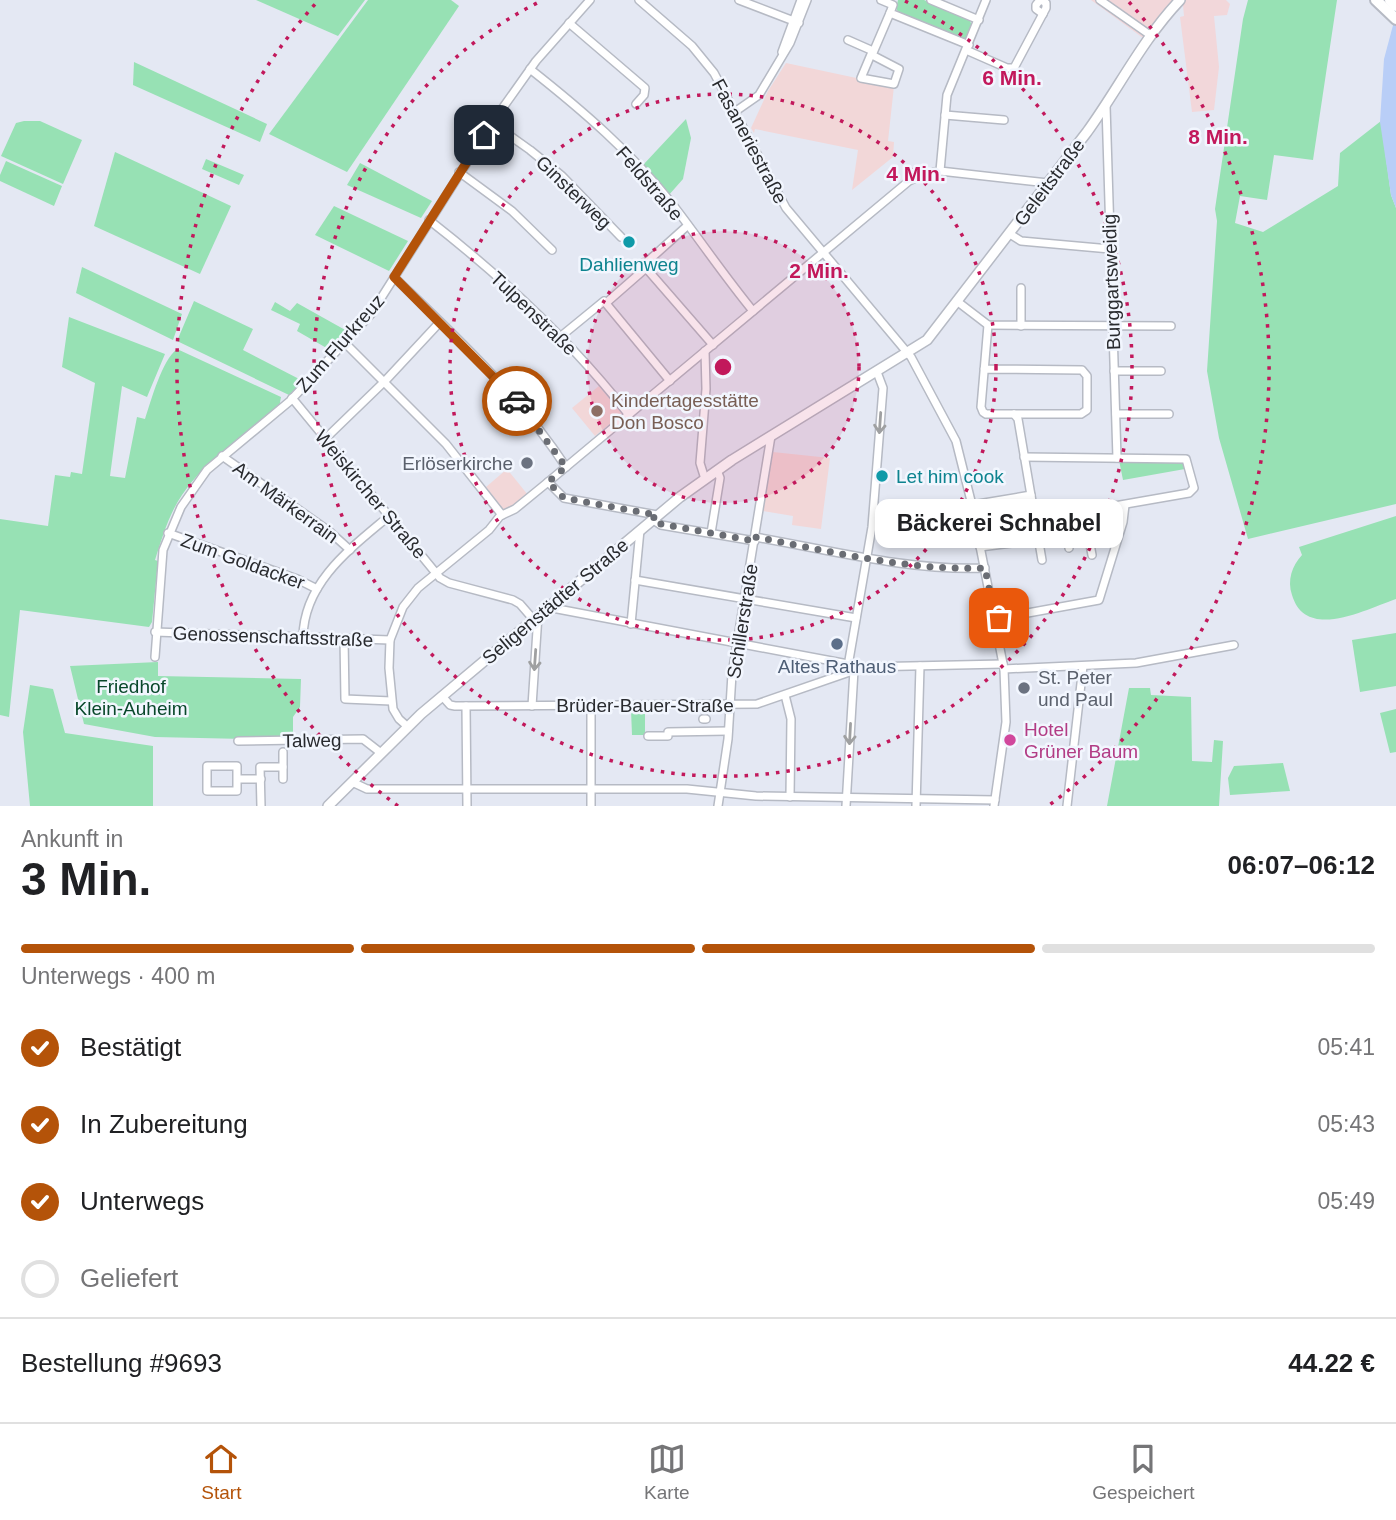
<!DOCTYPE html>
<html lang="de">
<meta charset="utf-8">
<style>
:root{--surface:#fff;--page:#f6f6f6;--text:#202124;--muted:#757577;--line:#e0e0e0;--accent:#b45309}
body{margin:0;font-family:Helvetica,sans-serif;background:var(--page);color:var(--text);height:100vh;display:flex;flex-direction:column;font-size:26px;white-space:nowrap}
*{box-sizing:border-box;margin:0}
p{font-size:23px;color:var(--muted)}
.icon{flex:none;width:38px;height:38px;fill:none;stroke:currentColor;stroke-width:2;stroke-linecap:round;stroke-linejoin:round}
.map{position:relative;height:806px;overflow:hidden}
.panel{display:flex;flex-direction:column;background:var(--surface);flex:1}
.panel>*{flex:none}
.pin{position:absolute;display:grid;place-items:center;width:60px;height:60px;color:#fff;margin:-30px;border-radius:14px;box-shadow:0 4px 10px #0006}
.courier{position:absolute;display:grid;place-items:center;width:70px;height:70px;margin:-35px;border:5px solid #b45309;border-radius:50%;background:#fff;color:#222;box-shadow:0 2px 9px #0007}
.bubble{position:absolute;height:49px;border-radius:14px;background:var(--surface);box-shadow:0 4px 10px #0003;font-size:23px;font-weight:800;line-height:49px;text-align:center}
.headline em{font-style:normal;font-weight:800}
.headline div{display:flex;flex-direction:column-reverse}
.headline{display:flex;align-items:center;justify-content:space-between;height:119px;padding:0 21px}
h1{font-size:46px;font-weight:800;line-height:52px}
.bar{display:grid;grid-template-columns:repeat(4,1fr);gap:10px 7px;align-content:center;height:84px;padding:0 21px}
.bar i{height:9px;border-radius:5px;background:var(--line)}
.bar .selected{background:var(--accent)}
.bar p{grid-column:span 4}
.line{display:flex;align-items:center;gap:18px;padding:0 21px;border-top:2px solid var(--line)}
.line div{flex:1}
ol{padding:0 21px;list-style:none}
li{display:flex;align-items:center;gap:21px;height:77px}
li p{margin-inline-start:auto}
li .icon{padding:7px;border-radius:50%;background:var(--accent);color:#fff;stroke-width:4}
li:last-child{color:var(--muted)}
li i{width:38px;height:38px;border:4px solid var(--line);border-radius:50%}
.menu{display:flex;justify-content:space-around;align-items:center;height:98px;border-top:2px solid var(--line);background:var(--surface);font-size:19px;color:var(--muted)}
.menu a{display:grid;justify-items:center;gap:4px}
.menu .selected{color:var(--accent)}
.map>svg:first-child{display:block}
</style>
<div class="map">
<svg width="1396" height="806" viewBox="0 0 1396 806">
<rect width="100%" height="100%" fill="#e4e8f3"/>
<path fill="#f2d7da" d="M1091,0H1226L1230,4L1227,15L1214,16L1219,67L1214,110L1192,112L1180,17L1184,16L1183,5L1168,17L1150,43Z"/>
<g fill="#f2d7d8">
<path d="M786,63L894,86L888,141L894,142L893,157L852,190L858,150L755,129L754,133L751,128L768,91Z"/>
<path d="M599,386L622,414L595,436L572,408Z"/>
<path d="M773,452L830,458L821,529L792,525L793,516L763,511Z"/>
<path d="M507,469L528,495L511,508L503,509L486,487Z"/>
</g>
<g fill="#97e1b4">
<path d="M256,0H365L338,36Z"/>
<path d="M368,0H451L459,6L347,172L269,134Z"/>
<path d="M898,0H924L970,20L972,27L967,38L962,40L898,12L896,8Z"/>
<path d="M1248,0H1337L1313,160L1274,155L1267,200L1240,196L1235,223L1263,232L1338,186L1340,153L1381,121L1391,195L1396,208V504L1248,539L1219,438L1207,371L1217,221L1215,209L1243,19Z"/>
<path d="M134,62L267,124L260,142L133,85Z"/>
<path d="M686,119L691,138L683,179L668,196L643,165Z"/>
<path d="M24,121H40L82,140L63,184L1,156L16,123Z"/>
<path d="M115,152L231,206L200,274L94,226Z"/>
<path d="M206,159L244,175L239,185L202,169Z"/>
<path d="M6,161L62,186L54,206L0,181V175Z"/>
<path d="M360,163L432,201L421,218L347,185Z"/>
<path d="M334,206L408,241L389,271L315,235Z"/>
<path d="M82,267L182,314L173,340L76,293Z"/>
<path d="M194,301L253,329L243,350L303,381L289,395L177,341Z"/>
<path d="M275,302L290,311L297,303L347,331L330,350L297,331L300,324L271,310Z"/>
<path d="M69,317L165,354L147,397L122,386L110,476L125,478L137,417L145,419C151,401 162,360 177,349L281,397L279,408C246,434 206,459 182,495C169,514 162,538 155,560L158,561L152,622L149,627L20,610L9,717L0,715V519L48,526L55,475L70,477L71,472L82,474L95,383L62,367Z"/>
<path d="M1119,460H1184L1185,469L1123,480Z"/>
<path d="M1396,516V599C1366,609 1306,642 1292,595C1287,580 1292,566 1302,555L1299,547Z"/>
<path d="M1396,633V686L1360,692L1352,640Z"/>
<path d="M158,662V676L301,679L300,707L293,717V740L155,737L84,724L70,666Z"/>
<path d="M30,685L53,689L65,733L153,746V806H30L23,732Z"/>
<path d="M1129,688H1150L1151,695L1191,697L1192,761L1212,762L1214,740L1223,741L1219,806H1107Z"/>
<path d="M1396,709V752L1390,753L1380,713Z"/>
<path d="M631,710H645V735H632Z"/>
<path d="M1283,763L1290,791L1230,795L1228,778L1234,766Z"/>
</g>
<path fill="#b9cef7" d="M1396,14V208L1391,195L1380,122L1384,59Z"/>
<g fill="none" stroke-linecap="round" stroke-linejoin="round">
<g stroke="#b6bac4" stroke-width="10">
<g id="minor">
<path d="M639,0L692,46L714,73L786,208L911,357L956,441L972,505L1004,669L1006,722L994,806"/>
<path d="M739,0L799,23"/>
<path d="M881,0L893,5L890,13L969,45"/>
<path d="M931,0L979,20"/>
<path d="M1040,0L1036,5V9L1043,14"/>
<path d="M1100,0L1150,35"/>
<path d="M569,23L645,88L644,95L636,104"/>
<path d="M848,40L873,51"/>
<path d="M966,50L1007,68H1014L1046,8V3L1041,0"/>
<path d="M782,52L801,0"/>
<path d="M872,52L861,78L894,84L899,69L872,55L890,13"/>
<path d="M530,69C582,110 632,153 673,205C700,240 725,277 753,311"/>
<path d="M1106,106L1117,458"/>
<path d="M736,111L759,95L790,43L807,0"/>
<path d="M945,115L1004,120"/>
<path d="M492,123L530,150L562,176L621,237"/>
<path d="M940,171L947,95L986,0"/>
<path d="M459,172L512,211L552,250"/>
<path d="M429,220C502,277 572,342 629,415"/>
<path d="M1010,234L1021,241L1110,249"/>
<path d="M646,268L713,345"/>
<path d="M394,277C456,337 519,395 566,467"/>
<path d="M958,302L988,325L1171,326"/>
<path d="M606,303L646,268L648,261L687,226"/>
<path d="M1021,326V288"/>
<path d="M560,337L604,301L670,381"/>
<path d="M344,342L446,444L502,515"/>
<path d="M984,369L1082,370L1087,376V410L1081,414H986L983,412L981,407L988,325"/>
<path d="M1114,371H1161"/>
<path d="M292,398L440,578L449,583L513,600L520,604L533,619"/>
<path d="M1014,414L1018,419L1042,560"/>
<path d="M1116,414H1169"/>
<path d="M325,439L385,381L440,322"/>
<path d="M222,456L329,531L350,550"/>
<path d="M705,479L700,463L706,389L705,351"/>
<path d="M548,482L564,498L657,515"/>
<path d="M972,505L1031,495"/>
<path d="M1084,512L1092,555"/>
<path d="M1063,515L1069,548"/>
<path d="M652,519L661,525L755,541"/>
<path d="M1017,523L1189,493L1194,488L1186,459L1024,457"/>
<path d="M168,533L297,579L317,589"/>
<path d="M711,533L720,478L717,470"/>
<path d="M755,537C830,550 908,571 985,568"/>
<path d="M980,547L1020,542"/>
<path d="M635,580L856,618"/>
<path d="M547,607L848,664"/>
<path d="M995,619L1099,600L1123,522L1125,505"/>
<path d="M631,624L640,530"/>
<path d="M155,632L390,640"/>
<path d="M303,637C304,582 351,548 389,516"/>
<path d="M344,638L345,699L391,701"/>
<path d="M155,657L163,550L181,507L207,470L290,401L371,314L492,123L536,61L590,0"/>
<path d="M848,666L872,527L883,388L877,372"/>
<path d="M1004,669L1136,663L1234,645"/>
<path d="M785,695L791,719L790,797"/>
<path d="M442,696L450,705L455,706L757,704L864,667L1003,664"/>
<path d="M466,706L467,806"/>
<path d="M532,706L538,615"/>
<path d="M703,719H706"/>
<path d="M408,727L399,719L393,709L389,668L390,640L403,607L418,588L489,530L500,516L515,509L548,482L909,181L922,175L940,171L1048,183"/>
<path d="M648,736H668V732L728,731"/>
<path d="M238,741L363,739L381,753"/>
<path d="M283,767V779"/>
<path d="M237,779V766H207V791H237V779H261"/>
<path d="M352,782L367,789H687L756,796L995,800"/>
<path d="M261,806L260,767H283V752"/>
<path d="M591,806V706"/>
<path d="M718,806L728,739L732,674L771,436"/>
<path d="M846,806L854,670"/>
<path d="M916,806L920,666"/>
<path d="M1067,806L1083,666"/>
</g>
</g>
<g stroke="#b6bac4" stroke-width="12">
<path id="major" d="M328,806L421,714L680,497L732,460L927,340L1087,132C1119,88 1142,40 1180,0"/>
</g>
<g stroke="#b6bac4" stroke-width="14">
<g id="highway">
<path d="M1376,0L1396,19"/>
<path d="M1390,0L1396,6"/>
</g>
</g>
<use href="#minor" stroke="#fff" stroke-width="7"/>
<use href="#major" stroke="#fff" stroke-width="9"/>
<use href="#highway" stroke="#fff" stroke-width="10"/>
</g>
<defs><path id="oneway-shaft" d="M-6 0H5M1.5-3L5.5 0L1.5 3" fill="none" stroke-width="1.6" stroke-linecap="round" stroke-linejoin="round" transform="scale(1.75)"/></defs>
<g stroke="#9fa0a1">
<use href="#oneway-shaft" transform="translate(880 423) rotate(94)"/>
<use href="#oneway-shaft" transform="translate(535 660) rotate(94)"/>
<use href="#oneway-shaft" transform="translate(850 734) rotate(93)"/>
</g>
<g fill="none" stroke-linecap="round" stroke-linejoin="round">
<path stroke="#6a6d74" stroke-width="7" stroke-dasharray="0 12.6" d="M517,401L566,467L548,482L564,498L657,515L652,519L661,524L755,541V537C830,551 908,571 985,568L995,619L999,618"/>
<path stroke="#b45309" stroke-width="9" d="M484,135L394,277L517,401"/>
</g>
<circle cx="723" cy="367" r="136" fill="#c2185b" fill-opacity=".12"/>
<g fill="none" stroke="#c2185b" stroke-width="3.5" stroke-dasharray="3.5 7">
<circle cx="723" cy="367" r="136"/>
<circle cx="723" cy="367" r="273"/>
<path d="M905 1A409 409 0 1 1 541 1"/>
<path d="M398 806A546 546 0 0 1 317 2M1129 2A546 546 0 0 1 1048 806"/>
</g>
<g fill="#0f9aa8" stroke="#f2f6fe" stroke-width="2.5">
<circle cx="629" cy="242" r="7"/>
<circle cx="882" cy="476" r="7"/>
</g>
<circle fill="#8d6e63" stroke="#f2f6fe" stroke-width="2.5" cx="597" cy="411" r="7"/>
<g fill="#6b7280" stroke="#f2f6fe" stroke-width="2.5">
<circle cx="527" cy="463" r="7"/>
<circle cx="1024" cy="688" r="7"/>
</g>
<circle fill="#5c6f8a" stroke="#f2f6fe" stroke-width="2.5" cx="837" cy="644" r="7"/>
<circle fill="#d1479c" stroke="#f2f6fe" stroke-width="2.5" cx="1010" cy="740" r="7"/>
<g text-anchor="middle" stroke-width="5" stroke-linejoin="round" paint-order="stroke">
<g font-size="19" fill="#292b2f" stroke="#f2f6fe">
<text transform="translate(750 141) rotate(62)" y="7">Fasaneriestraße</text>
<text transform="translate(1049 182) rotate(-53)" y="7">Geleitstraße</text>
<text transform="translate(650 183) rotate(49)" y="7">Feldstraße</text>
<text transform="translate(574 192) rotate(44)" y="7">Ginsterweg</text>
<text transform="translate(1111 282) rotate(-92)" y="7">Burggartsweidig</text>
<text transform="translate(534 313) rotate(44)" y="7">Tulpenstraße</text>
<text transform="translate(340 343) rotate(-49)" y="7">Zum Flurkreuz</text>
<text transform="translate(371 494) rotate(50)" y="7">Weiskircher Straße</text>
<text transform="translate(286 502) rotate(36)" y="7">Am Märkerrain</text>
<text transform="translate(243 561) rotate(20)" y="7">Zum Goldacker</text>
<text transform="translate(555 601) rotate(-40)" y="7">Seligenstädter Straße</text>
<text transform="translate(742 621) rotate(-81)" y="7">Schillerstraße</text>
<text transform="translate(273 636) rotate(2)" y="7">Genossenschaftsstraße</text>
<text x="645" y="712">Brüder-Bauer-Straße</text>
<text transform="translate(312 740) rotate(-1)" y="7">Talweg</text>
</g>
<g font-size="19" fill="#0d838f" stroke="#f2f6fe">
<text x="629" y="271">Dahlienweg</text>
<text x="896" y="483" text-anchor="start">Let him cook</text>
</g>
<g font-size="19" fill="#785e54" stroke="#f2f6fe" text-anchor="start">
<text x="611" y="407">Kindertagesstätte<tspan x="611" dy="22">Don Bosco</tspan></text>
</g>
<g font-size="19" fill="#5b616d" stroke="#f2f6fe" text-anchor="end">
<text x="513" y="470">Erlöserkirche</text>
<text x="1038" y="684" text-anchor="start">St. Peter<tspan x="1038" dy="22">und Paul</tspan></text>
</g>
<g font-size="19" fill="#4e5e75" stroke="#f2f6fe">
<text x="837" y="673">Altes Rathaus</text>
</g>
<g font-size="19" fill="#09482b" stroke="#f2f6fe">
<text x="131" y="693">Friedhof<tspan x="131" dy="22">Klein-Auheim</tspan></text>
</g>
<g font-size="19" fill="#b23c85" stroke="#f2f6fe" text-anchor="start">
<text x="1024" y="736">Hotel<tspan x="1024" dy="22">Grüner Baum</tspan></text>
</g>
</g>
<circle cx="723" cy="367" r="10" fill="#c2185b" stroke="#f2f6fe" stroke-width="3.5"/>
<g font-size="21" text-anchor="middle" font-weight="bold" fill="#c2185b" stroke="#f2f6fe" stroke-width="5" stroke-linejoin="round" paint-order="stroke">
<text x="1012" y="85">6 Min.</text>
<text x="1218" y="144">8 Min.</text>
<text x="916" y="181">4 Min.</text>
<text x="819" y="278">2 Min.</text>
</g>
</svg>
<div class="pin" style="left:999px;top:618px;background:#ea580c"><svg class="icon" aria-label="bag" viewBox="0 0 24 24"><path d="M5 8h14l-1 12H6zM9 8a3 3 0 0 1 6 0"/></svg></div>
<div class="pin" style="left:484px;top:135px;background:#1f2937"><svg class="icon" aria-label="home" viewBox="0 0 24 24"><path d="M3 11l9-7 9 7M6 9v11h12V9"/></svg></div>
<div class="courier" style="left:517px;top:401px"><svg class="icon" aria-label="car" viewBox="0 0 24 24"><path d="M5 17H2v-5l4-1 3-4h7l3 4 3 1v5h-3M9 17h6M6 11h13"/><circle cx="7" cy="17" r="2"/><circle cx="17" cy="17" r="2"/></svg></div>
<div class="bubble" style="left:875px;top:499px;width:248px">Bäckerei Schnabel</div>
</div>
<section class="panel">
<div class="headline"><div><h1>3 Min.</h1><p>Ankunft in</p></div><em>06:07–06:12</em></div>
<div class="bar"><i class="selected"></i><i class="selected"></i><i class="selected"></i><i></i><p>Unterwegs · 400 m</p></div>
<ol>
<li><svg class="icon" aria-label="check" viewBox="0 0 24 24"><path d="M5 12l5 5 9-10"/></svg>Bestätigt<p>05:41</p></li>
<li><svg class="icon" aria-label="check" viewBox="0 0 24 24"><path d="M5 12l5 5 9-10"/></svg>In Zubereitung<p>05:43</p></li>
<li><svg class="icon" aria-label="check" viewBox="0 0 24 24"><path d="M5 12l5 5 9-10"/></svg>Unterwegs<p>05:49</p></li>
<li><i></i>Geliefert</li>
</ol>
<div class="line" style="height:91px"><div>Bestellung #9693</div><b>44.22 €</b></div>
</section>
<nav class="menu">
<a class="selected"><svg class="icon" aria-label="home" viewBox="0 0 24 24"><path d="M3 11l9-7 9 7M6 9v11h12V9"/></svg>Start</a>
<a><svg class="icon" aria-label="map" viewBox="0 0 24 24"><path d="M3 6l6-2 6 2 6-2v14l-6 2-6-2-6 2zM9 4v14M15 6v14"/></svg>Karte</a>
<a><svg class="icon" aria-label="saved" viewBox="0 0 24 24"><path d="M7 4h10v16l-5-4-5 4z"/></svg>Gespeichert</a>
</nav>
